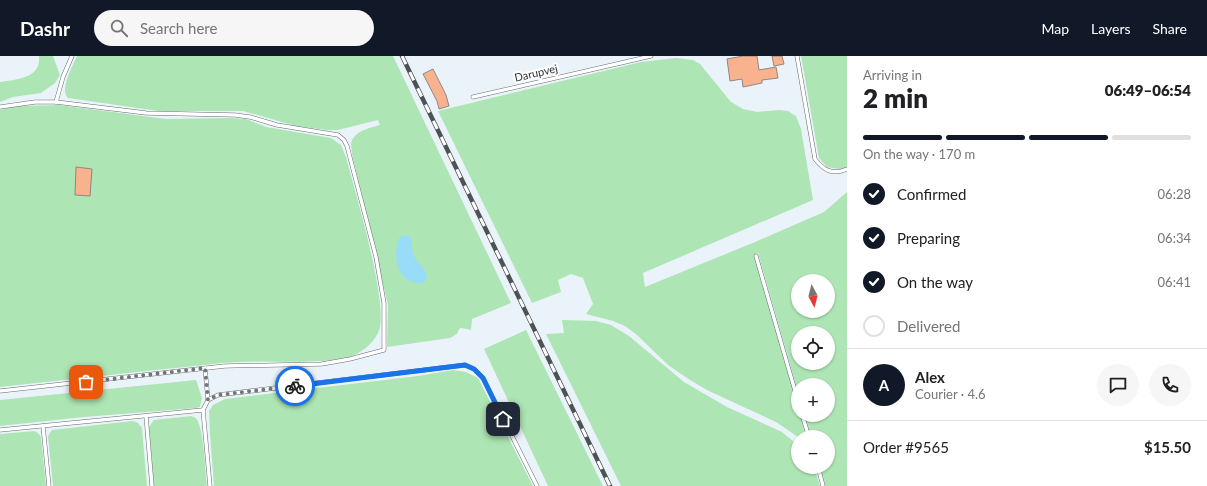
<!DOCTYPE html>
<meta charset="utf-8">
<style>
:root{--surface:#fff;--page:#f6f6f6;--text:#202124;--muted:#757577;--line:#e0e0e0;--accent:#111827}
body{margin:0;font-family:Lato,sans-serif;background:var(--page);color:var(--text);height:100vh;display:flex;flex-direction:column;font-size:15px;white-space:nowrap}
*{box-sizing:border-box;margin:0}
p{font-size:13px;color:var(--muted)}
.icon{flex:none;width:22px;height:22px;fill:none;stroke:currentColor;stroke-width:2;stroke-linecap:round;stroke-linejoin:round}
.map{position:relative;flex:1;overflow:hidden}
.drawer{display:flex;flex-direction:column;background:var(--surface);width:360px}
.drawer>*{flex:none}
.needle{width:26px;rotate:173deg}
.controls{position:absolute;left:791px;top:218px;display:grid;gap:8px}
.controls a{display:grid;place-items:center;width:44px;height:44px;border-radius:50%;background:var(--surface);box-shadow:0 1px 3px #0004;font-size:20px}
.pin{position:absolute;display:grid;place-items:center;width:34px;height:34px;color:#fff;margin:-17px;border-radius:8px;box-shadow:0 2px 6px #0006}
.courier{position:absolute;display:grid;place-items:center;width:40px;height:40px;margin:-20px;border:3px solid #1a73e8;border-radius:50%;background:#fff;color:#222;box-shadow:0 1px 5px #0007}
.summary em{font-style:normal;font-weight:800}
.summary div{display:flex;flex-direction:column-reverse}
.summary{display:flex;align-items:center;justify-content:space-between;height:68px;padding:0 16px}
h1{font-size:26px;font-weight:800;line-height:30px}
.bar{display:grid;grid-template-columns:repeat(4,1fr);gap:6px 4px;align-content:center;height:48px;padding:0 16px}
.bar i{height:5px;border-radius:3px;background:var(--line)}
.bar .on{background:var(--accent)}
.bar p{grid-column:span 4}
.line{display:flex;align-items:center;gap:10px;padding:0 16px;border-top:1px solid var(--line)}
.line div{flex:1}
.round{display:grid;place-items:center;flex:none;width:42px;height:42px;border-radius:21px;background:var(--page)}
ol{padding:0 16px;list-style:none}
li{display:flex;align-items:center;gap:12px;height:44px}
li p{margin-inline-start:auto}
li .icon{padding:4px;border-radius:50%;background:var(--accent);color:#fff;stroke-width:4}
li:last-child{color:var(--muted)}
li i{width:22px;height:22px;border:2px solid var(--line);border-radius:50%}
header{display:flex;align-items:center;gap:24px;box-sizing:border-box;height:56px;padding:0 20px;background:var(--accent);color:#fff}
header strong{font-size:19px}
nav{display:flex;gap:22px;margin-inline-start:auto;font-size:14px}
.search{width:280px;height:36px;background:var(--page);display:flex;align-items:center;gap:10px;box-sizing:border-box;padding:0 14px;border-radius:22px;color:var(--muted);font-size:15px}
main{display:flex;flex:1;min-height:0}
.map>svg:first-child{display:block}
</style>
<header>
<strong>Dashr</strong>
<div class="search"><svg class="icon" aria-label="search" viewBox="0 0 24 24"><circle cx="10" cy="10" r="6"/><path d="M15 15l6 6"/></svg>Search here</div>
<nav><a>Map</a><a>Layers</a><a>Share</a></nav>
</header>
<main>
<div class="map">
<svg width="847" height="430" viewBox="0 0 847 430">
<rect width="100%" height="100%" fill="#ebf3fa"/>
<g fill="#aee5b4" fill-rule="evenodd">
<path d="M39,0H53L60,19L55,27L41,37L13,41L0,46V26C17,23 41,23 39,0Z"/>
<path d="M77,0H393L511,247L472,263L471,274L461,272L459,273L457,278L450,282L387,291L388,249L352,98C352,95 351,91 351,88C353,75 370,72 380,69L378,64L338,74H327L296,70L243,55H158L68,42C59,34 73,9 77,0Z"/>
<path d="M801,0H847V113L845,114L827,111L819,102Z"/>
<path d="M676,2L693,4L700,8L731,46L743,53L757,56L779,54L788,55L796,60L801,73L813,144L643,217L645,231L755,186L824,156L847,136V430H825L819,411H828V381H811L805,359H828V329H798V336L758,197L755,199L798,352V359H800L806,381H798L776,366L707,334L690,324L668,309L637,279L625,270L613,265L586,258L593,248L583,222L571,218L558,224L561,236L532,247L438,55L641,6ZM798,225H828V255H798ZM798,277H828V307H798Z"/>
<path d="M59,49L166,63L229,62L246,63L266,71L331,82L341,89L346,101C354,132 391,253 378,277C372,289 361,297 349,301C316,309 272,304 237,306C213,307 189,311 165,313C110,319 55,325 0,331V54L17,50Z"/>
<path d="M562,264L596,265L611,269L629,280L684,326L727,351L782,376L798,389V411H814L820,430H621L546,278L564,277Z"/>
<path d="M526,274L603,430H548L484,293Z"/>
<path d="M453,314L466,316L478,322L533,430H214L210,377L209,355L213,349L225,343L418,320Z"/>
<path d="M196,324L202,342L200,351L196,352L84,361L0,370V344Z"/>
<path d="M191,360C194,361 197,362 198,366C204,377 205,415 207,430H154L149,371L154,364Z"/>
<path d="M133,365L138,367L142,372L147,430H53L48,380L52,374Z"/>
<path d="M34,375L38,377L41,381L46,430H0V378Z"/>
</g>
<path fill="#98dcf7" d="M405,179L410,181C413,187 411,194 414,200C418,209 426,211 427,222L424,227C397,230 392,201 399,182Z"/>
<g fill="#f9b28e" stroke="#908782">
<path d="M743,0H757L759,14L776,11L778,22L762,24V27L743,31L742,23L730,25L727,3Z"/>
<path d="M772,0H782L784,8L774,10Z"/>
<path d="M433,13L446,39L449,50L439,53L437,45L423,18Z"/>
<path d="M76,111L92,113L90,140L75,139Z"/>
</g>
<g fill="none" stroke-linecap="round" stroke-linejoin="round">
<g stroke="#656b71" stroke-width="4.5">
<g id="lane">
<path d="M797,0L815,103C824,115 833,119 847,113"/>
<path d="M473,41L651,0"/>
<path d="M56,46L63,21L72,0"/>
<path d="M0,51L35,46H56L146,57L235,59L250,61L277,69L338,79L344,84L347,90L376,201L384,247V294L350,303L322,308L225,310L0,335"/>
<path d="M756,200L798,345"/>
<path d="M205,312L208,344"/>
<path d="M802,359L809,381"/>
<path d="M146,360L152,430"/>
<path d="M43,370L49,430"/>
<path d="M0,374L203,354"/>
<path d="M818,411L823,430"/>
<path d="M210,430L203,354L208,344L218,339L465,309L474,313L483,322L537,430"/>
</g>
</g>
<use href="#lane" stroke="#fff" stroke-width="3.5"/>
<g stroke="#4d5255" stroke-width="4.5">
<path id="rail" d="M402,0L610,430"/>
</g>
<use href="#rail" stroke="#fff" stroke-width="3" stroke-dasharray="9" stroke-linecap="butt"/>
</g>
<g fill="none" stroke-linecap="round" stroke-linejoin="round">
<path stroke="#707579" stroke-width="4" stroke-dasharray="0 7.2" d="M86,326L205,312L208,344L218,339L295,330"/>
<path stroke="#1a73e8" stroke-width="5" d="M295,330L465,309L474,313L483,322L503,363"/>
</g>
<g text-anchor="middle" stroke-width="4" stroke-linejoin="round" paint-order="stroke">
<g font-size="11" fill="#2d3133" stroke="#fff">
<text transform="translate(536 17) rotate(-13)" y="4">Darupvej</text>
</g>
</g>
</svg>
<div class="controls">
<a><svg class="needle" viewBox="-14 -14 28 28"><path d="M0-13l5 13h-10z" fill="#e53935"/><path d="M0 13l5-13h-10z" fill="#757577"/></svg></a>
<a><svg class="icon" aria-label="locate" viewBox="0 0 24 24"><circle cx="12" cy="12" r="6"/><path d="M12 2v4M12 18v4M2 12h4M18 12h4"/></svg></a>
<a>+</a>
<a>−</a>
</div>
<div class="pin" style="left:86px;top:326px;background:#ea580c"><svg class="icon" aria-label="bag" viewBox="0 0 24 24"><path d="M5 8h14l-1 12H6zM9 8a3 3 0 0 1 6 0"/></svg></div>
<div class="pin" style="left:503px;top:363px;background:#1f2937"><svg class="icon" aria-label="home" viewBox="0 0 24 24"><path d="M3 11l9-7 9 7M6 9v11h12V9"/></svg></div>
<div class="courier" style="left:295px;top:330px"><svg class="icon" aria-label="bike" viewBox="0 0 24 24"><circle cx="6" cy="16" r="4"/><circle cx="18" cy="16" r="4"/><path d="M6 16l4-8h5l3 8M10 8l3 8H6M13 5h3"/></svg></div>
</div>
<section class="drawer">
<div class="summary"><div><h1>2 min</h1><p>Arriving in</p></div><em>06:49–06:54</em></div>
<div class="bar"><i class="on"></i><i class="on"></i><i class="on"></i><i></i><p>On the way · 170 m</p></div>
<ol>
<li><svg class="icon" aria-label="check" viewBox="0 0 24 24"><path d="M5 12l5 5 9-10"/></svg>Confirmed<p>06:28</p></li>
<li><svg class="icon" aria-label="check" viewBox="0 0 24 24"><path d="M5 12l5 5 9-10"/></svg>Preparing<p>06:34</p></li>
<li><svg class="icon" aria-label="check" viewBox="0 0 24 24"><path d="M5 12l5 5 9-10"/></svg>On the way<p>06:41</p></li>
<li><i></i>Delivered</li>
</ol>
<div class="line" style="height:72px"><b class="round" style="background:var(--accent);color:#fff">A</b><div><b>Alex</b><p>Courier · 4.6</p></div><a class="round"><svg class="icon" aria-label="chat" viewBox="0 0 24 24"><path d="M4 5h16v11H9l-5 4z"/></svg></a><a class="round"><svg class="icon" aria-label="phone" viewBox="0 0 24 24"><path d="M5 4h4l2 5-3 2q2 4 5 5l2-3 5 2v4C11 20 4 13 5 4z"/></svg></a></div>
<div class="line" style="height:52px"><div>Order #9565</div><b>$15.50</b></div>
</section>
</main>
